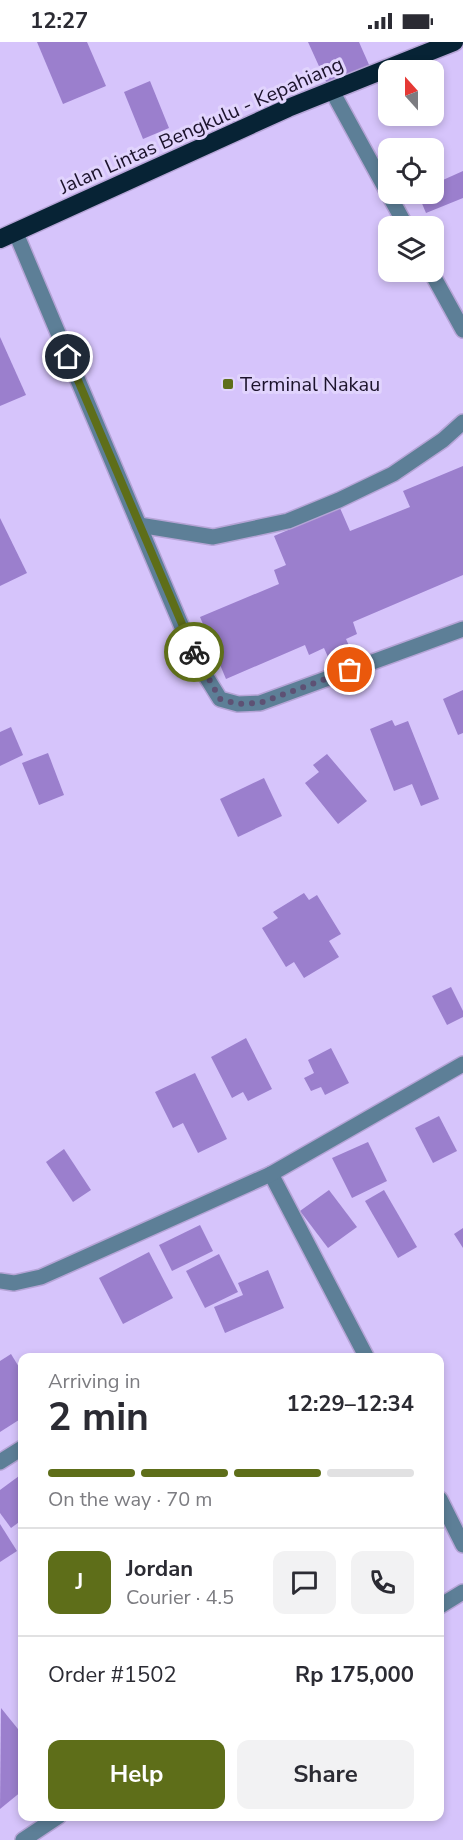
<!DOCTYPE html>
<meta charset="utf-8">
<style>
:root{--surface:#fff;--page:#f2f2f3;--text:#2b2b33;--muted:#7c7c81;--line:#e1e1e2;--accent:#5e6e19}
body{margin:0;font-family:"Nunito Sans",sans-serif;background:var(--page);color:var(--text);height:100vh;display:flex;flex-direction:column;font-size:22px;white-space:nowrap}
*{box-sizing:border-box;margin:0}
p{font-size:20px;color:var(--muted)}
.icon{flex:none;width:33px;height:33px;fill:none;stroke:currentColor;stroke-width:2;stroke-linecap:round;stroke-linejoin:round}
.map{position:relative;flex:1;overflow:hidden}
.sheet{position:absolute;left:18px;top:1311px;width:426px;height:468px;display:flex;flex-direction:column;background:var(--surface);border-radius:12px;box-shadow:0 3px 9px #0003}
.sheet>*{flex:none}
.needle{width:39px;rotate:339deg}
.tools{position:absolute;left:378px;top:18px;display:grid;gap:12px}
.tools a{display:grid;place-items:center;width:66px;height:66px;border-radius:12px;background:var(--surface);box-shadow:0 3px 9px #0003;font-size:30px}
.pin{position:absolute;display:grid;place-items:center;width:51px;height:51px;color:#fff;margin:-26px;border:3px solid #fff;border-radius:50%;box-shadow:0 2px 6px #0007}
.courier{position:absolute;display:grid;place-items:center;width:60px;height:60px;margin:-30px;border:4px solid #5e6e19;border-radius:50%;background:#fff;color:#222;box-shadow:0 2px 8px #0007}
.summary em{font-style:normal;font-weight:700}
.summary div{display:flex;flex-direction:column-reverse}
.summary{display:flex;align-items:center;justify-content:space-between;height:102px;padding:0 30px}
h1{font-size:39px;font-weight:700;line-height:45px}
.bar{display:grid;grid-template-columns:repeat(4,1fr);gap:9px 6px;align-content:center;height:72px;padding:0 30px}
.bar i{height:8px;border-radius:4px;background:var(--line)}
.bar .active{background:var(--accent)}
.bar p{grid-column:span 4}
.line{display:flex;align-items:center;gap:15px;padding:0 30px;border-top:2px solid var(--line)}
.line div{flex:1}
.round{display:grid;place-items:center;flex:none;width:63px;height:63px;border-radius:12px;background:var(--page)}
.button{display:flex;gap:12px;margin-top:auto;padding:12px 30px}
.button a{flex:1;height:69px;border-radius:12px;background:var(--accent);color:#fff;font-size:24px;font-weight:700;line-height:69px;text-align:center}
.button a+a{background:var(--page);color:var(--text)}
.status{display:flex;justify-content:space-between;align-items:center;height:42px;padding:0 30px;background:var(--surface);direction:ltr}
.status svg{height:16px;fill:currentColor}
.map>svg:first-child{display:block}
</style>
<div class="status"><b>12:27</b><svg viewBox="0 0 49 12"><path d="M0 12V9h3v3zM5 12V6h3v6zM10 12V3h3v9zM15 12V0h3v12zM26 1h20v11H26zM47 4h2v5h-2z"/></svg></div>
<div class="map">
<svg width="463" height="1798" viewBox="0 0 463 1798">
<rect width="100%" height="100%" fill="#d6c4fb"/>
<g fill="#9b7fcd">
<path d="M37,0H87L106,44L63,62Z"/>
<path d="M308,0H359L370,25L328,44Z"/>
<path d="M150,39L169,86L143,97L124,50Z"/>
<path d="M463,129V156L426,171L418,152H434V142Z"/>
<path d="M0,295L26,353L0,364Z"/>
<path d="M463,424V533L353,580L357,592L346,597L350,606L328,615L324,606L309,613L305,603L226,637L200,575L279,542L274,528L286,523L274,494L340,466L350,489L410,465L403,449Z"/>
<path d="M0,476L27,531L0,544Z"/>
<path d="M463,648V691L458,693L443,657Z"/>
<path d="M392,678L395,684L408,679L439,757L421,764L412,742L394,749L370,687Z"/>
<path d="M11,685L23,713L0,724V690Z"/>
<path d="M48,711L64,753L39,763L22,721Z"/>
<path d="M327,712L367,759L338,782L305,741L319,730L313,723Z"/>
<path d="M264,736L282,774L238,795L220,757Z"/>
<path d="M304,851L309,858L317,853L341,892L329,899L339,915L304,936L294,920L286,925L262,886L278,876L273,870Z"/>
<path d="M451,945L463,969V975L447,983L432,954Z"/>
<path d="M246,996L272,1047L248,1059L243,1050L232,1056L211,1015Z"/>
<path d="M331,1006L349,1041L325,1053L321,1045L311,1049L304,1036L314,1031L308,1018Z"/>
<path d="M195,1031L227,1097L198,1111L183,1081L173,1086L155,1050Z"/>
<path d="M439,1074L457,1109L433,1121L415,1086Z"/>
<path d="M368,1100L387,1139L352,1156L332,1116Z"/>
<path d="M64,1107L91,1148L73,1160L46,1120Z"/>
<path d="M329,1148L357,1185L328,1206L300,1169Z"/>
<path d="M384,1148L417,1205L398,1216L365,1159Z"/>
<path d="M200,1183L213,1209L172,1229L159,1203Z"/>
<path d="M463,1186V1206L454,1192Z"/>
<path d="M149,1210L173,1256L123,1282L99,1236Z"/>
<path d="M219,1212L238,1250L205,1266L186,1229Z"/>
<path d="M268,1228L284,1266L225,1291L214,1265L243,1253L238,1241Z"/>
<path d="M11,1312L22,1330V1376L0,1390V1319Z"/>
<path d="M19,1434L22,1439V1478L11,1486L0,1471V1448Z"/>
<path d="M0,1482L17,1509L0,1520Z"/>
<path d="M1,1666L22,1692V1749L0,1767Z"/>
</g>
<g fill="none" stroke-linecap="round" stroke-linejoin="round">
<g stroke="#b5a4d6" stroke-width="18">
<g id="minor">
<path d="M332,49L406,184"/>
<path d="M15,189L182,585L202,628L220,657L238,662L260,661L463,587"/>
<path d="M431,230L463,288"/>
<path d="M139,483L213,495L288,479L339,458L393,432L443,398L463,380"/>
<path d="M271,1132L367,1316"/>
<path d="M0,1239L14,1241L41,1235L271,1132L463,1022"/>
<path d="M0,1420L22,1406"/>
<path d="M440,1457L463,1503"/>
<path d="M440,1564L463,1550"/>
<path d="M23,1798L59,1774"/>
</g>
</g>
<g stroke="#b5a4d6" stroke-width="21">
<path id="highway" d="M0,197L288,66L454,0"/>
</g>
<use href="#minor" stroke="#5d7f97" stroke-width="15"/>
<use href="#highway" stroke="#072335" stroke-width="18"/>
</g>
<g fill="none" stroke-linecap="round" stroke-linejoin="round">
<path stroke="#5d5174" stroke-width="6" stroke-dasharray="0 10.8" d="M194,610L220,657L238,662L260,661L350,628"/>
<path stroke="#5e6e19" stroke-width="8" d="M68,315L194,610"/>
</g>
<rect fill="#5e6e19" stroke="#e1d4fd" stroke-width="2" x="222" y="336" width="12" height="12" rx="3"/>
<g text-anchor="middle" stroke-width="6" stroke-linejoin="round" paint-order="stroke">
<g font-size="20" fill="#1c132c" stroke="#e1d4fd">
<text transform="translate(201 83) rotate(-24)" y="7">Jalan Lintas Bengkulu - Kepahiang</text>
</g>
<g font-size="20" fill="#1c132c" stroke="#e1d4fd" text-anchor="start">
<text x="240" y="349">Terminal Nakau</text>
</g>
</g>
</svg>
<div class="tools">
<a><svg class="needle" viewBox="-14 -14 28 28"><path d="M0-13l5 13h-10z" fill="#e53935"/><path d="M0 13l5-13h-10z" fill="#7c7c81"/></svg></a>
<a><svg class="icon" aria-label="locate" viewBox="0 0 24 24"><circle cx="12" cy="12" r="6"/><path d="M12 2v4M12 18v4M2 12h4M18 12h4"/></svg></a>
<a><svg class="icon" aria-label="layers" viewBox="0 0 24 24"><path d="M12 4l9 5-9 5-9-5zM3 14l9 5 9-5"/></svg></a>
</div>
<div class="pin" style="left:350px;top:628px;background:#ea580c"><svg class="icon" aria-label="bag" viewBox="0 0 24 24"><path d="M5 8h14l-1 12H6zM9 8a3 3 0 0 1 6 0"/></svg></div>
<div class="pin" style="left:68px;top:315px;background:#1f2937"><svg class="icon" aria-label="home" viewBox="0 0 24 24"><path d="M3 11l9-7 9 7M6 9v11h12V9"/></svg></div>
<div class="courier" style="left:194px;top:610px"><svg class="icon" aria-label="bike" viewBox="0 0 24 24"><circle cx="6" cy="16" r="4"/><circle cx="18" cy="16" r="4"/><path d="M6 16l4-8h5l3 8M10 8l3 8H6M13 5h3"/></svg></div>
<section class="sheet">
<div class="summary"><div><h1>2 min</h1><p>Arriving in</p></div><em>12:29–12:34</em></div>
<div class="bar"><i class="active"></i><i class="active"></i><i class="active"></i><i></i><p>On the way · 70 m</p></div>
<div class="line" style="height:108px"><b class="round" style="background:var(--accent);color:#fff">J</b><div><b>Jordan</b><p>Courier · 4.5</p></div><a class="round"><svg class="icon" aria-label="chat" viewBox="0 0 24 24"><path d="M4 5h16v11H9l-5 4z"/></svg></a><a class="round"><svg class="icon" aria-label="phone" viewBox="0 0 24 24"><path d="M5 4h4l2 5-3 2q2 4 5 5l2-3 5 2v4C11 20 4 13 5 4z"/></svg></a></div>
<div class="line" style="height:78px"><div>Order #1502</div><b>Rp 175,000</b></div>
<div class="button"><a>Help</a><a>Share</a></div>
</section>
</div>
